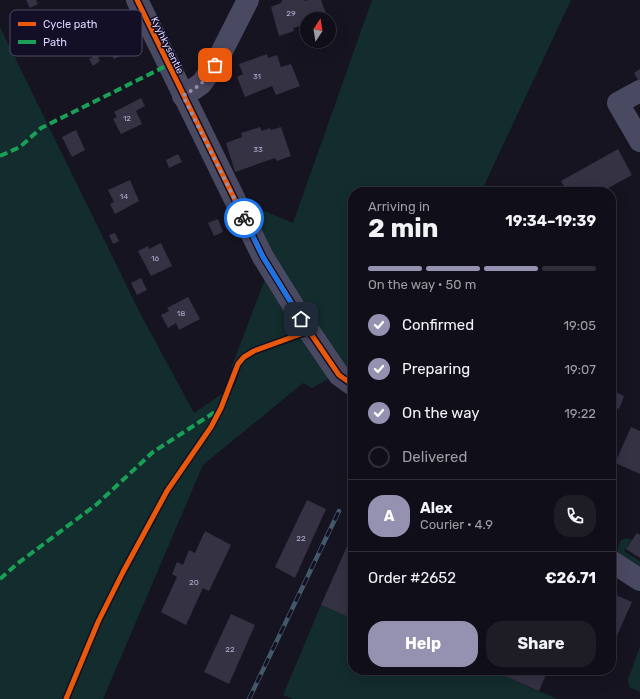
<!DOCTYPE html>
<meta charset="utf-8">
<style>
:root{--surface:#100f19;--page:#1e1d26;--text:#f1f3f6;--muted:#9c9ca2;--line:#302f38;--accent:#9591b1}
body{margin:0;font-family:Rubik,sans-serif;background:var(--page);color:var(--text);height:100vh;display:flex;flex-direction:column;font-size:15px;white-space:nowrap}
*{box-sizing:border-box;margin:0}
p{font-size:13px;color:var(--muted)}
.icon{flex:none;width:22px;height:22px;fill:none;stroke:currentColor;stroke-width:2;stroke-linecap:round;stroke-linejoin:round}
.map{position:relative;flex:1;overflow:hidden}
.drawer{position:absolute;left:348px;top:187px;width:268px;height:488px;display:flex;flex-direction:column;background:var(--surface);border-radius:16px;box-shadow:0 4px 16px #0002,0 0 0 1px var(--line)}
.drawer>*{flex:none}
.needle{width:26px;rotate:12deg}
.fabs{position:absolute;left:300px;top:12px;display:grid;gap:8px}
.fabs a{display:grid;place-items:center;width:36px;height:36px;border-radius:50%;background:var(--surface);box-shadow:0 4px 16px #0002,0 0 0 1px var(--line);font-size:20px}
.pin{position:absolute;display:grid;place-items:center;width:34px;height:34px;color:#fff;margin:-17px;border-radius:8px;box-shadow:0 2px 6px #0006}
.courier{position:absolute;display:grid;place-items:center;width:40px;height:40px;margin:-20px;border:3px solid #1a73e8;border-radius:50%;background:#fff;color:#222;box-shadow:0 1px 5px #0007}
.headline em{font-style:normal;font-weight:700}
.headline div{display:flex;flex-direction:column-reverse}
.headline{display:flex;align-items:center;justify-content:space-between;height:68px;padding:0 20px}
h1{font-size:26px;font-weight:700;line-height:30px}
.bar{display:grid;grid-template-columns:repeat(4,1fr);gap:6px 4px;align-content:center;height:48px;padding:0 20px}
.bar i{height:5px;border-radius:3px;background:var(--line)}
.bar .active{background:var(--accent)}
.bar p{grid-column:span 4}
.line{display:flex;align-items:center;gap:10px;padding:0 20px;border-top:1px solid var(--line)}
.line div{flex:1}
.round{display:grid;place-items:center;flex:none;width:42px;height:42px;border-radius:16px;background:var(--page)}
ol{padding:0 20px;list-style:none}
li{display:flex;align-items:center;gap:12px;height:44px}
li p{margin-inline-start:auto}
li .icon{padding:4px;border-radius:50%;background:var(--accent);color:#fff;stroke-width:4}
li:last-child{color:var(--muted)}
li i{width:22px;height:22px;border:2px solid var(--line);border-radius:50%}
.primary-button{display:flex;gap:8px;margin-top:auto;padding:8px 20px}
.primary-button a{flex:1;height:46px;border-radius:16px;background:var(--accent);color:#fff;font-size:16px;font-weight:700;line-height:46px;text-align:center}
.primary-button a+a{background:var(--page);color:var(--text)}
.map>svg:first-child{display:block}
</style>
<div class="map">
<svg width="640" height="699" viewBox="0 0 640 699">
<rect width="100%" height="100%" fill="#161421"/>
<g fill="#132c2d">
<path d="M372,0H571L481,192H353V371L348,368L312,388L303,383L203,465L103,699H0V27L140,313L194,413L235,385L239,372L231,368L274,256L246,203L293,223Z"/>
<path d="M627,538L632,540L624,551L640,561V568L617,555L618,547L621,540Z"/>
<path d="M321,605L353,619V670H492L557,699H293L283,695Z"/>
<path d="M640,646V692L629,687L628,680Z"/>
</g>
<g fill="#343243">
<path d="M26,0H36L38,4L30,8Z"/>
<path d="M282,0H304L305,1L308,0H321L328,19H307V24L293,28L294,31L279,36L271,7L281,3Z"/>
<path d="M119,21L134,49L114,59L106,44L98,48L92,36Z"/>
<path d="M97,54L100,61L93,66L89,59Z"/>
<path d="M267,54L268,58L277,55L281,67L291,64L300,86L276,95L272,86L245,97L237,77L243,74L239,64Z"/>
<path d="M640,69V84L634,73Z"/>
<path d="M141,98L145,106L136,111L142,124L121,134L113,119L117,117L114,112Z"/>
<path d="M260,127L262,131L270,128L271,130L281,127L291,156L277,161L275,158L235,172L226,143L242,137L241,133Z"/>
<path d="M76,130L85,150L72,157L62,137Z"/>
<path d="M618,149L632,175L601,192H567L561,181Z"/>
<path d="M178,154L182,162L169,168L166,160Z"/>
<path d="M130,180L139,201L115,214L110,204L114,202L108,190Z"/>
<path d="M218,219L223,232L214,236L208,223Z"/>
<path d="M115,233L119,241L113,244L109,235Z"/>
<path d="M161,243L172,266L151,276L138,251L148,246L149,249Z"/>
<path d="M141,278L147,290L137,295L131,283Z"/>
<path d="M188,297L200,319L179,330L176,323L168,328L161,315L169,311L167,308Z"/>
<path d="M611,390L624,396L619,409L611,406Z"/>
<path d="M631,427L640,431V474L615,463Z"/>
<path d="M307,500L326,509L295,578L275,567Z"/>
<path d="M205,531L231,545L209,591L203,588L186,625L161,612L177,577L172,574L177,562L183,565L189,550L195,553Z"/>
<path d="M353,533V619L321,605Z"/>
<path d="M637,533L640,535V558L626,549Z"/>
<path d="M611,593L632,602L613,644L611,643Z"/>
<path d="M231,614L255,625L229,684L204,672Z"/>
<path d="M492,670H548L539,691Z"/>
</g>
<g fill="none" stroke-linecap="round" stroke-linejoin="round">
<g stroke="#4a4962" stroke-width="22">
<path d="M137,0L263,257L309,331L339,375L353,385"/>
<path d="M640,91L618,103L640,141"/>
<path d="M183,96L201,84L215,65L248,0"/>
<path d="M611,561L640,580"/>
</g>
<g stroke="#43596b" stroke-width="4.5">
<path id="rail" d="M249,699L339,511"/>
</g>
<use href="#rail" stroke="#130f26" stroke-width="3" stroke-dasharray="9" stroke-linecap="butt"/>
<g stroke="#1a9f57" stroke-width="4" stroke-dasharray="8 4" stroke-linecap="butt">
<path d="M0,156L20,147L41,128L168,65"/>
<path d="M0,579L17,564L97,504L153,452L218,410"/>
</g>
<g stroke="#130f26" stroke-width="8">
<g id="cycleway">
<path d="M137,0L263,257L309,331L339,375L353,385"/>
<path d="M66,699L98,622L123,572L167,491L211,427L221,408L238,364L244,357L254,351L309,331"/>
</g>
</g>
<use href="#cycleway" stroke="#e8590c" stroke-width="5"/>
</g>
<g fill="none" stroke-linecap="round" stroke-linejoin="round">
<path stroke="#9591b1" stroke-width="4" stroke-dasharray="0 7.2" d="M215,65L201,84L183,96L244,218"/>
<path stroke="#1a73e8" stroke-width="5" d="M244,218L263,257L301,319"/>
</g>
<g text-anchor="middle" stroke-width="3" stroke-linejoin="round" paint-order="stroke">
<g font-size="8" fill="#b0acd0">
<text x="291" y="16">29</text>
<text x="257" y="79">31</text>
<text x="127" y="121">12</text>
<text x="258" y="152">33</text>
<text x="124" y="199">14</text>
<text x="155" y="261">16</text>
<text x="181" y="316">18</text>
<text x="301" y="541">22</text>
<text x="194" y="585">20</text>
<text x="230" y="652">22</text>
</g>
<g font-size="10" fill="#d9d4ff" stroke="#130f26">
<text transform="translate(168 45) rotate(64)" y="4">Kyyhkysentie</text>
</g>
</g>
<rect x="10" y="10" width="132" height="46" rx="6" fill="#130f26" stroke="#4e4a67" stroke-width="1"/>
<rect x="18" y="22" width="18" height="4" fill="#e8590c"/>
<rect x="18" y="40" width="18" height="4" fill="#1a9f57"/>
<g font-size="11" fill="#d9d4ff">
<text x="43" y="28">Cycle path</text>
<text x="43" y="46">Path</text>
</g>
</svg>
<div class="fabs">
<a><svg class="needle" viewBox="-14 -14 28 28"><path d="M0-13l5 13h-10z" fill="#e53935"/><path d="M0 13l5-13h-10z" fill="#9c9ca2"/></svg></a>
</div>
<div class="pin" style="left:215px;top:65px;background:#ea580c"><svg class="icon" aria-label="bag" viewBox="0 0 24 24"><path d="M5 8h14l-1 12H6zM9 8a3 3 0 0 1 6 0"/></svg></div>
<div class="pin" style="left:301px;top:319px;background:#1f2937"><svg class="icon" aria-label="home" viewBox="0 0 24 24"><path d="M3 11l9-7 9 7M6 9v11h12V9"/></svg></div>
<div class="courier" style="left:244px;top:218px"><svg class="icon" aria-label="bike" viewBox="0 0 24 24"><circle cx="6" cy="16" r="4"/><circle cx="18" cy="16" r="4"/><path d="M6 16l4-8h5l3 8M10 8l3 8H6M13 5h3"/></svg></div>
<section class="drawer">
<div class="headline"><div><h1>2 min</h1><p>Arriving in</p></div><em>19:34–19:39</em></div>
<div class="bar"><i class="active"></i><i class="active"></i><i class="active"></i><i></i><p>On the way · 50 m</p></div>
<ol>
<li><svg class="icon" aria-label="check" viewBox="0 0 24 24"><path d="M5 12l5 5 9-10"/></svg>Confirmed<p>19:05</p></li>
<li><svg class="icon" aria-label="check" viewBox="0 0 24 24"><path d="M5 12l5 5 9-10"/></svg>Preparing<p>19:07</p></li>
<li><svg class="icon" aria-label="check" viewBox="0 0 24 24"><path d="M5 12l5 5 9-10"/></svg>On the way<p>19:22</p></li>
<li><i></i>Delivered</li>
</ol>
<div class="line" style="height:72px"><b class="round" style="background:var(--accent);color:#fff">A</b><div><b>Alex</b><p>Courier · 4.9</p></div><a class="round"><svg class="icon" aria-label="phone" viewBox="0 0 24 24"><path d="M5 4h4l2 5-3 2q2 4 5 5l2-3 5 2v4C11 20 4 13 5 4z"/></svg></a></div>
<div class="line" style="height:52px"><div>Order #2652</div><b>€26.71</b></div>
<div class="primary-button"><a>Help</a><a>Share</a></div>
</section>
</div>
